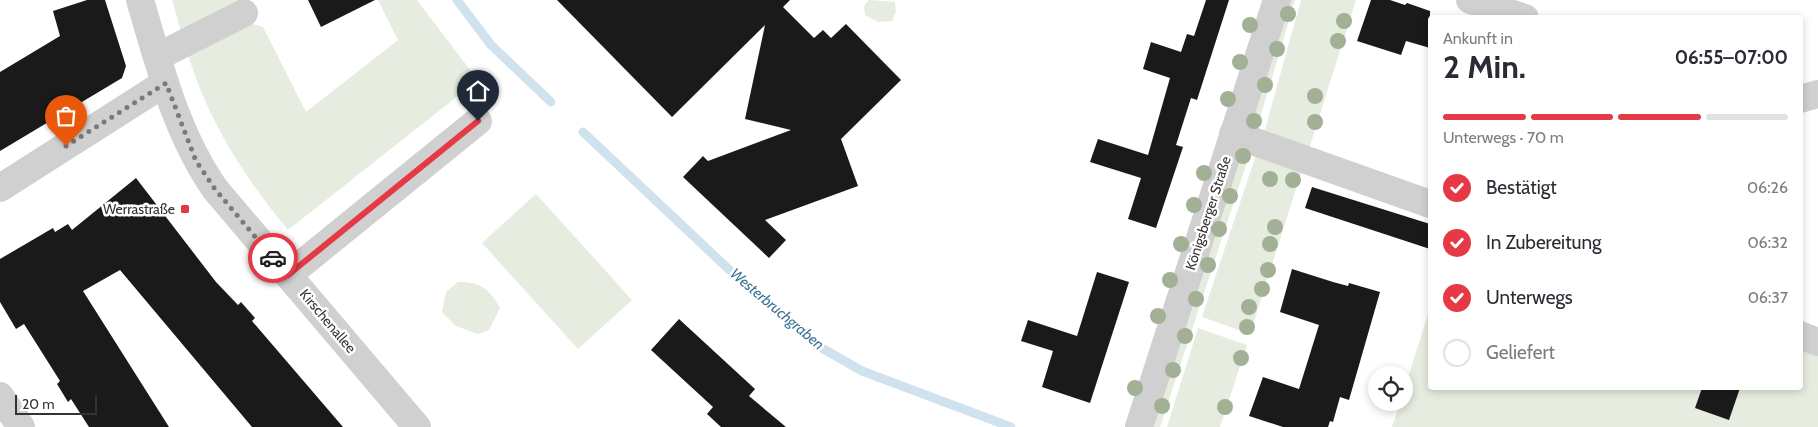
<!DOCTYPE html>
<html lang="de">
<meta charset="utf-8">
<style>
:root{--surface:#fff;--page:#f2f2f3;--text:#2b2b33;--muted:#7c7c81;--line:#e1e1e2;--accent:#e63946}
body{margin:0;font-family:Cabin,sans-serif;background:var(--page);color:var(--text);height:100vh;display:flex;flex-direction:column;font-size:19px;white-space:nowrap}
*{box-sizing:border-box;margin:0}
p{font-size:16px;color:var(--muted)}
.icon{flex:none;width:28px;height:28px;fill:none;stroke:currentColor;stroke-width:2;stroke-linecap:round;stroke-linejoin:round}
.map{position:relative;flex:1;overflow:hidden}
.side{position:absolute;left:1428px;top:15px;width:375px;height:375px;display:flex;flex-direction:column;background:var(--surface);border-radius:5px;box-shadow:0 2px 8px #0003}
.side>*{flex:none}
.tools{position:absolute;left:1368px;top:366px;display:grid;gap:10px}
.tools a{display:grid;place-items:center;width:45px;height:45px;border-radius:50%;background:var(--surface);box-shadow:0 2px 8px #0003;font-size:25px}
.scale{position:absolute;left:15px;bottom:12px;width:82px;box-sizing:border-box;padding-left:5px;border:2px solid #333;border-top:0;font-size:14px;line-height:18px;white-space:nowrap;color:#333;-webkit-text-stroke:4px #fff;paint-order:stroke}
.pin{position:absolute;display:grid;place-items:center;width:42px;height:42px;color:#fff;margin:-51px -21px;border-radius:50% 50% 50% 0;rotate:-45deg;box-shadow:0 0 5px #0007}
.pin .icon{rotate:45deg}
.courier{position:absolute;display:grid;place-items:center;width:50px;height:50px;margin:-25px;border:4px solid #e63946;border-radius:50%;background:#fff;color:#222;box-shadow:0 1px 6px #0007}
.head em{font-style:normal;font-weight:700}
.head div{display:flex;flex-direction:column-reverse}
.head{display:flex;align-items:center;justify-content:space-between;height:85px;padding:0 15px}
h1{font-size:32px;font-weight:700;line-height:38px}
.bar{display:grid;grid-template-columns:repeat(4,1fr);gap:8px 5px;align-content:center;height:60px;padding:0 15px}
.bar i{height:6px;border-radius:4px;background:var(--line)}
.bar .active{background:var(--accent)}
.bar p{grid-column:span 4}
ol{padding:0 15px;list-style:none}
li{display:flex;align-items:center;gap:15px;height:55px}
li p{margin-inline-start:auto}
li .icon{padding:5px;border-radius:50%;background:var(--accent);color:#fff;stroke-width:4}
li:last-child{color:var(--muted)}
li i{width:28px;height:28px;border:2px solid var(--line);border-radius:50%}
.map>svg:first-child{display:block}
</style>
<div class="map">
<svg width="1818" height="427" viewBox="0 0 1818 427">
<rect width="100%" height="100%" fill="#fff"/>
<g fill="#e6ecdf">
<path d="M172,0H238L239,2L181,32Z"/>
<path d="M378,0H417L492,99L481,96L478,98L468,88L288,230C244,177 209,122 188,55L249,23L263,27L306,112L398,40Z"/>
<path d="M869,0L895,2L896,12L892,21L878,22L865,15L864,6Z"/>
<path d="M1289,0H1295L1256,132L1252,121Z"/>
<path d="M1301,0H1356L1308,152L1264,133Z"/>
<path d="M1252,147L1160,427H1152L1242,152Z"/>
<path d="M1256,155L1301,173L1250,334L1202,317Z"/>
<path d="M536,194L632,300L578,349L482,243Z"/>
<path d="M458,282C480,281 490,290 500,308L489,330L478,334L456,326L442,312L446,292Z"/>
<path d="M1430,308V388H1800V325L1818,332V427H1392L1400,403L1404,402V390Z"/>
<path d="M1198,328L1247,345L1220,427H1167Z"/>
</g>
<g fill="none" stroke-linecap="round" stroke-linejoin="round">
<g stroke="#cfe2ee" stroke-width="9">
<path d="M457,0L491,45L551,102"/>
<path d="M583,132L755,294L820,347L862,371L1011,427"/>
</g>
</g>
<g fill="#1a1a1a">
<path d="M87,0H105L126,66L122,78L0,151V72L60,36L53,11Z"/>
<path d="M308,0H375L321,27Z"/>
<path d="M557,0H790L783,7L814,38L823,30L831,38L846,24L901,80L841,139L858,186L765,220L786,240L769,258L683,177L703,156L708,161L791,130L745,119L765,25L672,117Z"/>
<path d="M1206,0H1229L1197,100L1191,98L1176,145L1183,147L1156,228L1128,219L1141,178L1090,162L1098,139L1148,155L1170,78L1143,69L1151,42L1181,52L1187,34L1194,36Z"/>
<path d="M1371,0H1390L1405,5L1407,3L1430,11V48L1406,41L1401,55L1357,41Z"/>
<path d="M136,178L216,282L238,305L241,302L255,318L252,321L343,427H252L120,270L83,291L169,427H89L71,399L68,402L57,384L60,381L24,324L16,329L0,302V259L53,228L55,232L68,224L72,230Z"/>
<path d="M1312,187L1430,224V249L1305,208Z"/>
<path d="M1292,269L1333,282L1348,286L1349,283L1380,292L1349,400L1340,397L1333,422L1330,421L1328,427H1283L1249,416L1263,377L1299,389L1319,325L1280,312Z"/>
<path d="M1097,272L1129,282L1090,403L1042,387L1053,351L1021,341L1028,320L1077,336Z"/>
<path d="M679,319L755,389L749,396L786,427H721L707,414L713,407L651,350Z"/>
<path d="M1702,388H1740L1729,420L1695,408Z"/>
</g>
<g fill="none" stroke-linecap="round" stroke-linejoin="round">
<g stroke="#d0d0d0" stroke-width="28">
<path d="M140,0C159,64 176,133 215,189L417,427"/>
<path d="M1470,0L1525,18"/>
<path d="M157,57L244,13"/>
<path d="M1800,99L1818,94"/>
<path d="M1233,134L1430,204"/>
<path d="M0,188L165,83"/>
<path d="M288,275L478,121"/>
<path d="M1800,335L1818,342"/>
<path d="M0,396L21,427"/>
<path d="M1139,427L1277,0"/>
</g>
</g>
<g fill="#a2b095">
<circle cx="1288" cy="14" r="8"/>
<circle cx="1344" cy="21" r="8"/>
<circle cx="1250" cy="25" r="8"/>
<circle cx="1338" cy="41" r="8"/>
<circle cx="1277" cy="49" r="8"/>
<circle cx="1240" cy="62" r="8"/>
<circle cx="1265" cy="85" r="8"/>
<circle cx="1315" cy="96" r="8"/>
<circle cx="1228" cy="99" r="8"/>
<circle cx="1254" cy="121" r="8"/>
<circle cx="1315" cy="122" r="8"/>
<circle cx="1243" cy="156" r="8"/>
<circle cx="1204" cy="173" r="8"/>
<circle cx="1270" cy="179" r="8"/>
<circle cx="1293" cy="180" r="8"/>
<circle cx="1230" cy="196" r="8"/>
<circle cx="1194" cy="205" r="8"/>
<circle cx="1275" cy="227" r="8"/>
<circle cx="1219" cy="229" r="8"/>
<circle cx="1181" cy="244" r="8"/>
<circle cx="1270" cy="244" r="8"/>
<circle cx="1208" cy="265" r="8"/>
<circle cx="1268" cy="270" r="8"/>
<circle cx="1170" cy="280" r="8"/>
<circle cx="1262" cy="289" r="8"/>
<circle cx="1196" cy="299" r="8"/>
<circle cx="1249" cy="307" r="8"/>
<circle cx="1158" cy="316" r="8"/>
<circle cx="1247" cy="327" r="8"/>
<circle cx="1185" cy="336" r="8"/>
<circle cx="1241" cy="358" r="8"/>
<circle cx="1173" cy="370" r="8"/>
<circle cx="1135" cy="388" r="8"/>
<circle cx="1162" cy="406" r="8"/>
<circle cx="1225" cy="407" r="8"/>
</g>
<g fill="none" stroke-linecap="round" stroke-linejoin="round">
<path stroke="#7a7a7a" stroke-width="5" stroke-dasharray="0 9" d="M66,146L166,83L196,161L215,189L273,258"/>
<path stroke="#e63946" stroke-width="6" d="M273,258L288,275L478,121"/>
</g>
<rect fill="#e63946" stroke="#fff" stroke-width="2" x="180" y="204" width="10" height="10" rx="2.5"/>
<g text-anchor="middle" stroke-width="5" stroke-linejoin="round" paint-order="stroke">
<g font-size="14" fill="#333" stroke="#fff" text-anchor="end">
<text x="175" y="214">Werrastraße</text>
</g>
<g font-size="14" fill="#333" stroke="#fff">
<text transform="translate(1208 213) rotate(-72)" y="5">Königsberger Straße</text>
<text transform="translate(328 321) rotate(50)" y="5">Kirschenallee</text>
</g>
<g font-size="15" font-style="italic" fill="#3f7597" stroke="#fff">
<text transform="translate(777 309) rotate(40)" y="5">Westerbruchgraben</text>
</g>
</g>
</svg>
<div class="tools">
<a><svg class="icon" aria-label="locate" viewBox="0 0 24 24"><circle cx="12" cy="12" r="6"/><path d="M12 2v4M12 18v4M2 12h4M18 12h4"/></svg></a>
</div>
<div class="scale">20 m</div>
<div class="pin" style="left:66px;top:146px;background:#ea580c"><svg class="icon" aria-label="bag" viewBox="0 0 24 24"><path d="M5 8h14l-1 12H6zM9 8a3 3 0 0 1 6 0"/></svg></div>
<div class="pin" style="left:478px;top:121px;background:#1f2937"><svg class="icon" aria-label="home" viewBox="0 0 24 24"><path d="M3 11l9-7 9 7M6 9v11h12V9"/></svg></div>
<div class="courier" style="left:273px;top:258px"><svg class="icon" aria-label="car" viewBox="0 0 24 24"><path d="M5 17H2v-5l4-1 3-4h7l3 4 3 1v5h-3M9 17h6M6 11h13"/><circle cx="7" cy="17" r="2"/><circle cx="17" cy="17" r="2"/></svg></div>
<section class="side">
<div class="head"><div><h1>2 Min.</h1><p>Ankunft in</p></div><em>06:55–07:00</em></div>
<div class="bar"><i class="active"></i><i class="active"></i><i class="active"></i><i></i><p>Unterwegs · 70 m</p></div>
<ol>
<li><svg class="icon" aria-label="check" viewBox="0 0 24 24"><path d="M5 12l5 5 9-10"/></svg>Bestätigt<p>06:26</p></li>
<li><svg class="icon" aria-label="check" viewBox="0 0 24 24"><path d="M5 12l5 5 9-10"/></svg>In Zubereitung<p>06:32</p></li>
<li><svg class="icon" aria-label="check" viewBox="0 0 24 24"><path d="M5 12l5 5 9-10"/></svg>Unterwegs<p>06:37</p></li>
<li><i></i>Geliefert</li>
</ol>
</section>
</div>
